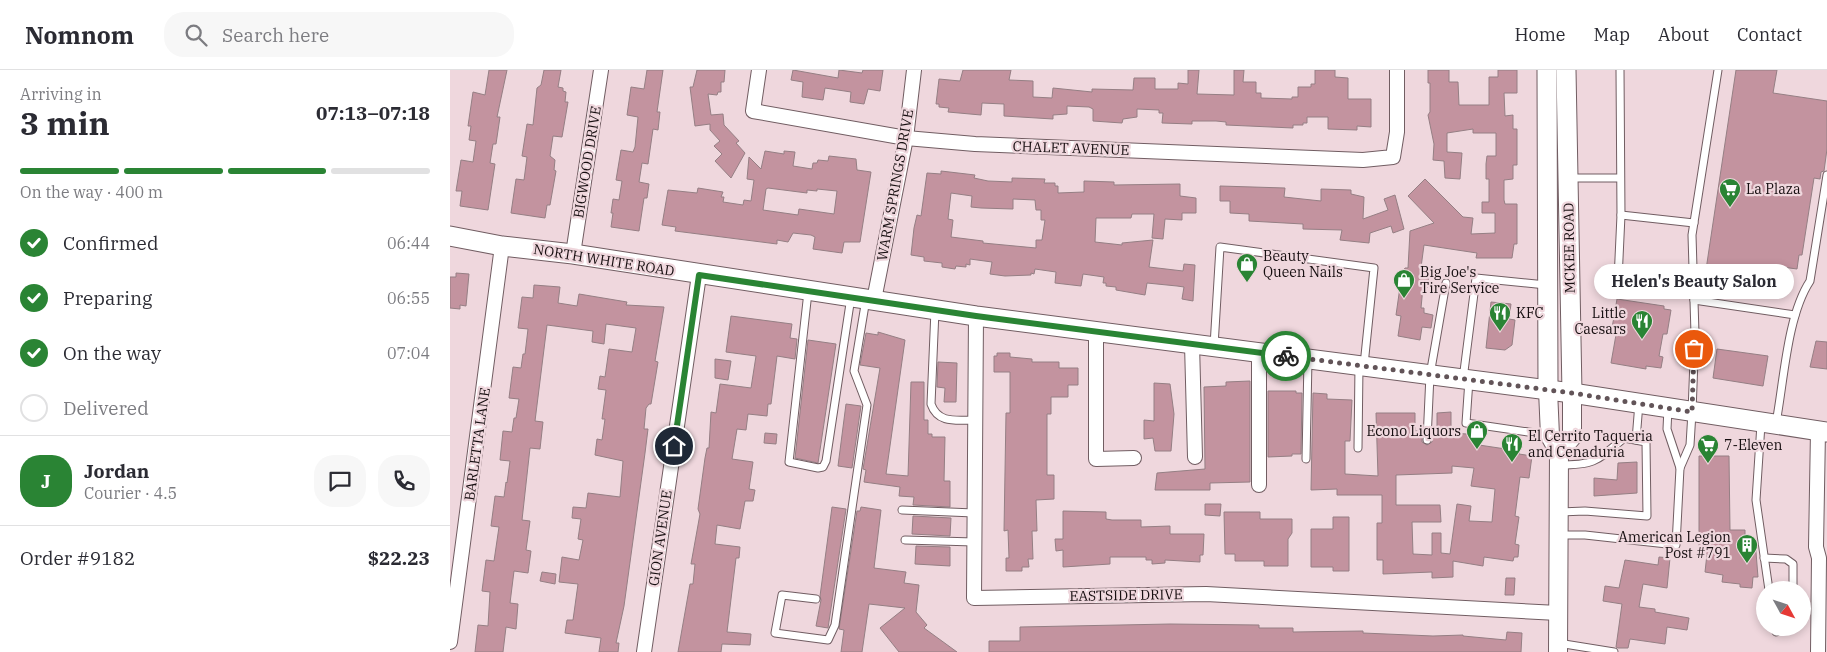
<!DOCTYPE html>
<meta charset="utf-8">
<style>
:root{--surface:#fff;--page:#f7f7f7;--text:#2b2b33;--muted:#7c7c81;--line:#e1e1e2;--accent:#2a8434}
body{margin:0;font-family:"IBM Plex Serif",serif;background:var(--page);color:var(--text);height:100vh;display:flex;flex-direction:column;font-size:19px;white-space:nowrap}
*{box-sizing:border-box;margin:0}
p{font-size:16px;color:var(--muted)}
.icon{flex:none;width:28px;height:28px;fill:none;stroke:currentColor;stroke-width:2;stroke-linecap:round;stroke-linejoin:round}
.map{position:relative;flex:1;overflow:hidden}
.sheet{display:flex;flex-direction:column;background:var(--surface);width:450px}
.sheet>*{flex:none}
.needle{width:32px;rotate:130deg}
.fabs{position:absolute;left:1306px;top:511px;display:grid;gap:10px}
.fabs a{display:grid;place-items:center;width:55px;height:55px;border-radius:50%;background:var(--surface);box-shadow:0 2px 8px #0003;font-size:25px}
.pin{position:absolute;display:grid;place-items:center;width:42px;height:42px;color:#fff;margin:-21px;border:2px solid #fff;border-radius:50%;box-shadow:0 1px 5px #0007}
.courier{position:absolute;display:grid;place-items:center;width:50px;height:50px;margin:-25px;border:4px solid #2a8434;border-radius:50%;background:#fff;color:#222;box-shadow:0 1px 6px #0007}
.bubble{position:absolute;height:35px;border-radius:18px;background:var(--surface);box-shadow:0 2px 8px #0003;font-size:16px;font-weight:800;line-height:35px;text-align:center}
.head em{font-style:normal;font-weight:800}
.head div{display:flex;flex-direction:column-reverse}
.head{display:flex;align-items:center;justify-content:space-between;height:85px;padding:0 20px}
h1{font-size:32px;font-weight:800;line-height:38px}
.bar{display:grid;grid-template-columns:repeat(4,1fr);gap:8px 5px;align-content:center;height:60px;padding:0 20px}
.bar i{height:6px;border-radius:4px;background:var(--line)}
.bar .active{background:var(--accent)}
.bar p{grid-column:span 4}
.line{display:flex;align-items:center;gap:12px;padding:0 20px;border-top:1px solid var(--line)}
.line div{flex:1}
.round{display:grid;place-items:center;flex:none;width:52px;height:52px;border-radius:20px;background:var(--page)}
ol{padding:0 20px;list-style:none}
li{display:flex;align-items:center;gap:15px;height:55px}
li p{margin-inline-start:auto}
li .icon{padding:5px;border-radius:50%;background:var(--accent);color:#fff;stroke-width:4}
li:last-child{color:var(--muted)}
li i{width:28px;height:28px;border:2px solid var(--line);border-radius:50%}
header{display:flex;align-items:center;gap:30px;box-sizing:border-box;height:70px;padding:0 25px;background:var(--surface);border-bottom:1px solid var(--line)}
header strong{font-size:24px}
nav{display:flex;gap:28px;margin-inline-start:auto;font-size:18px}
.search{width:350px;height:45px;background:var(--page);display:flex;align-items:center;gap:12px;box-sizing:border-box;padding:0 18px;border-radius:20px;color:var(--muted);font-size:19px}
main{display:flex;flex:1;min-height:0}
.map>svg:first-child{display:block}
</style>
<header>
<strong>Nomnom</strong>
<div class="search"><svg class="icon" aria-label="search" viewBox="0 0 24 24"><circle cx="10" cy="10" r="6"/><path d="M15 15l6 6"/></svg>Search here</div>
<nav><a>Home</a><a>Map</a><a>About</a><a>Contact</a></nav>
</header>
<main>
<section class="sheet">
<div class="head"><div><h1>3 min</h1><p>Arriving in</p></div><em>07:13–07:18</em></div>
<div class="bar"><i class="active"></i><i class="active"></i><i class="active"></i><i></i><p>On the way · 400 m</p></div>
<ol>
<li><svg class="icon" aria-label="check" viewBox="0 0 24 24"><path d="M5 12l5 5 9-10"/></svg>Confirmed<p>06:44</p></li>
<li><svg class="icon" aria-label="check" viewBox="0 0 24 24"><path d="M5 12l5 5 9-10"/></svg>Preparing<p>06:55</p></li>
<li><svg class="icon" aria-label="check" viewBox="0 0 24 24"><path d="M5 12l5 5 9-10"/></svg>On the way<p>07:04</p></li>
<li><i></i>Delivered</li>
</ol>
<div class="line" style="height:90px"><b class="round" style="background:var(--accent);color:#fff">J</b><div><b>Jordan</b><p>Courier · 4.5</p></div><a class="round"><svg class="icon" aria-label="chat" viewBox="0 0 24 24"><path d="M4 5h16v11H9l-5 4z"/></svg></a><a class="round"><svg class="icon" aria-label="phone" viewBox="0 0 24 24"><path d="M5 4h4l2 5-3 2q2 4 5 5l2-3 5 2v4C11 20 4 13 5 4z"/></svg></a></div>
<div class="line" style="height:65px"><div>Order #9182</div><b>$22.23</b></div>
</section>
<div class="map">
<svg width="1377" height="582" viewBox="0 0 1377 582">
<rect width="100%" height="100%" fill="#efd7dd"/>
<g fill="#c3939f" stroke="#957f84" fill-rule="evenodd">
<path d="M39,0H57L47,47H50L46,74H43L40,93L45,94L38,140L10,136L12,121H6L11,90L23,92L26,71L19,70L21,56H18L23,22L35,25Z"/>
<path d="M94,0H111L108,17L113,18V21L116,22L115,32H118L112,67L103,66L100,86L105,90L104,100L106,101L100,135H97L95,148L61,143L66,109L74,110L77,87L72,86L77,54L83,55L87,18L91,15Z"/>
<path d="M197,0H213L207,42H210L208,60L203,59L198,94L192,93L189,112L199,114L197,128H194L189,161L161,157L163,143H161L163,129L169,130L172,111L166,110L171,80L183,82L185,77L188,47L177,45L181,17L194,19Z"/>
<path d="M247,0H275L274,12H271V22H268L267,25L258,24L261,45L273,44L274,55L289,71L286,73L295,83L281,108L265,91L272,84L264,76L270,71L260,60V54L245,56L240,17H243Z"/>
<path d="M343,0L388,8L389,0L412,3L413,0H433L430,21L418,19L414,34L400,32L401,22L375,18L373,30L352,27L353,12L341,10Z"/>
<path d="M513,0H561L559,10L583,11V27L602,28L603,18L642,22V19L683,20L684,8H705V19H728V13L738,14V0H749L747,24L784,25V0H794L793,12H806V23H811V28L842,29V27H848V17H861V14H865V0H885V7L898,8V29H921V57L907,56V60L878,59V47H857V53H853V55H843V58L776,55V52L766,51H742V54L712,53L713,43H709V40L687,39V47L673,49L672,53L643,51V39L639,37L617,36V44L603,45V49L554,46V34L532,33L531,45L498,42L499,38L489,37V34H486L489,9L510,11Z"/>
<path d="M978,0H999V12H1008L1009,35H1039V7H1048V0H1067V23H1054L1055,46L1063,45V59H1067V95H1063V109L1054,110V130L1055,134H1067V174H1064L1062,188H1026L1027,183L974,175L970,205L979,206L977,218L973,217L971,238H974V243L983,245L981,258L972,257L970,270L948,266L951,246L946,245L952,203L955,198H958L960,161L984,153L958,126L975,109L1013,147L1023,148L1021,164L1045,163V143H1032V132H1039V109H1036V94L1037,86H1046V63H1023V59L997,63V82L1012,83L1010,109L995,108L994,91L983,90L984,74L978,45L980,42V13H978Z"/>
<path d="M1286,0H1327L1323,23L1377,31V79L1374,101L1371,102L1370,109L1364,108L1352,185H1349L1347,199L1325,196L1323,208L1305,205L1304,216L1275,212L1274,216L1254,213Z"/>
<path d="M315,81L334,84V81L345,82L343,96L362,99L363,93H367L368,90L378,91L379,86L406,89L407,100L421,102L410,172H394L392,183L363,179L365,167L361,165L343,163L338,172L327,170V174L225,161L226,157L212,155L218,120L247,123L248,118L273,122L271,127H274L273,132L293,135L294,130L301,131L304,110L297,109L299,87L311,99ZM318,118L357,123V120L367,121V119L387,121L384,144L349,139L348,145L313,140L316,119Z"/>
<path d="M491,101L525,105L524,108L538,111L562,112V108L595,109L594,113H605V116H608V123L634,122V111L664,112V115L730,114V126L746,128V143H732V150L715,149L713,169L702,168L704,144H682L681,148H646L645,172L672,175V173L703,170L699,197L733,201L734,194L745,195L743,231L732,229L734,217L727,216L697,213L695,225L666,220V217L656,216V213H653L654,207L633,204L631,216L605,213L606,202L585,199L584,204L581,203V205L555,206L540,204L542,192L520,189V195L516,194V197L506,196L505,199L492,197V193L474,191V187L461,185L464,158L467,145L471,146L477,103L491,104ZM501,123L522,126L521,137L531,138L563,139V129L585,130L586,140H591V150H595L592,170H586V178L533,173V171L501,167L503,150L498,149Z"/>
<path d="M770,116L835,118L834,127L871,131V119L901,120V124L914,127L913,149L938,140L934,129L945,125L954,159L943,163L941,156L920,163L919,173L890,170L892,160L853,159V154L799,151V144L780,143V131H770Z"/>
<path d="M6,203L19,204L16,236L10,235V239L0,238V207H6Z"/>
<path d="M84,215L110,217L108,233L127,236L129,224L177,232L176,235L214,237L205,291L208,292L201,334H199L196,338L194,359H198L195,383L174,536L166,573H169L168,582H149L151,568L115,563L117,550H123L128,514L109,512L112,487L129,490L133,470L128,469L131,449L122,448L123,437L136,438L138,423L170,427L173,391L145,385L147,369L152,370L155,349H152L156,320L148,319L150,306L155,307L159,279L182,282L186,258L156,254L154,274L142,272L143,261L97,255L85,351L93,352L90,379L80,378L72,450L80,451L76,480L81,481L78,503L64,501L60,533L68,534L66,559L56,557L53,582H25L28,555L38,556L40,522L32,521L36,490L44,491L49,457L41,456L45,426L54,427L56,412L57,413L60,391L50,390L53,361L62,362L64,348H66L69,329L59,328L63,297L71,298L73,284H75L78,259L68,258L72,227L83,228Z"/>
<path d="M1167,229L1214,236V239L1221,240L1217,264H1213L1209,286L1213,287L1211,298L1196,296V299L1161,293L1167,259L1162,258Z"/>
<path d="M1041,232L1061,234L1059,249L1065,250L1062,275L1055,280L1036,278Z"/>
<path d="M281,246L342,254L340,268L347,269L345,289L327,286L321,334H318L317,346L298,344L296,360L287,359L282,389L303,392L299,419L305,420L303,431H295L290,459L267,455L265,474L290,477L289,488H286L277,562L301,564L300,575L272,574L271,582H228L240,514H243L245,494H241L250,444L248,439L255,388L257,378H259L261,342L266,343L270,314L301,318L306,286L276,282Z"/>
<path d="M428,262L455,270L436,404L458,406L461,312H474V350H478V364H482V367H495L494,411H500V437L463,435L464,427L449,426L450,417L414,412L416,400L413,399L430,298L410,295L416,263L428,265Z"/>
<path d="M358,270L386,274L368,393L345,388Z"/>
<path d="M1366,271L1377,272V299L1360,297Z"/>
<path d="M1267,279L1318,286L1313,316L1263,308Z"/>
<path d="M547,283H560V287L582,289V292H609V298H628V315H618V327H601V344H597V405H604V429L586,430L587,461H582L583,489H578L579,497H572V501H556V488H559L558,460L554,461L556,343H560V302H544V286H547Z"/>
<path d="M265,289L281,291L278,310L265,308Z"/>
<path d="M488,292L507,293L506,332H494L495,318L487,317Z"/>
<path d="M800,311V412L760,413V420H705L707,403L755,399L754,317L776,316V312Z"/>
<path d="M704,313L720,314L724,344L721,381H705L703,368L694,369V350L704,351Z"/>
<path d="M818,321H846V323H852L851,384H842V386L818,387Z"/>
<path d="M863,323L877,324V329L902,330L900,371H895V404L928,406L926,343H965V361H972V372L977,375L982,372L983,361H987V343L1001,342V363L1017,364L1029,375L1069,381V384L1082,386L1079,408L1070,407L1065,446L1069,447L1065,474L1069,475L1068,487H1064L1063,491L1034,487L1033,496L1003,491V507L982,508V502L933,504V490H927V453H932V425H887V419L861,420ZM1002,396L1024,398L1021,416L1045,419L1042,452L1019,451L1021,436L1007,434L1000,484L991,483V463H982V485L963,484L962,452H991L990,435H946V405L1002,403Z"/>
<path d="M396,334L411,336L402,398L388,396Z"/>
<path d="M315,363L327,364L326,374L314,373Z"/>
<path d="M1249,386H1279L1280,460H1295V468L1305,470L1308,507H1303L1302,518L1290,517V514L1272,512L1273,505L1255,502L1257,484H1249Z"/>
<path d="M1187,392V423L1144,426V408L1167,410L1168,393Z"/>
<path d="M755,434H771L770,446L755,445Z"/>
<path d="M382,437L396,439L378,558L366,556L371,530L370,526Z"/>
<path d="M411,437L431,440L424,498L456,502L454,513L469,515L466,542L477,555L474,558L507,582H449L430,558L455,538L419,534L412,582H391L394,560L389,559L407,441H410Z"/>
<path d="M613,441L656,442V449L662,450H691V457L720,456V464H754L753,485H750V492L715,490V493L702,494V490H696V487H660V494L613,497V480L606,481L605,469H613Z"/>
<path d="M774,442H810V449H842V463L838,469V496H814V491H785V484H775Z"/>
<path d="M463,446L501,448L500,466L462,464Z"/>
<path d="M883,447H899V501H883V497H861V459H883Z"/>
<path d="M466,476L500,477V496L465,494Z"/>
<path d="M1209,487L1220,488L1217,518L1193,514L1189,537L1205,539V542L1239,548L1237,560L1217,557L1215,574L1180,569L1178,578H1168L1166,577L1172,534L1153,531L1155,516L1169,518L1175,490L1208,495Z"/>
<path d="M92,502L106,504L105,514L90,511Z"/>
<path d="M1056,508H1065L1064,525H1055Z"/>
<path d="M720,554L809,555V558H843V562L913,561V563L983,566L1013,565V566L1056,570L1057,562L1072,563L1071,582H539V571H570V557Z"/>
</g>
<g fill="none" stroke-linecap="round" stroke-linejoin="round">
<g stroke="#715d62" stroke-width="9">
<g id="service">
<path d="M1170,0L1171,145L1168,210L1244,224"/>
<path d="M1120,108H1170"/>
<path d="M1171,145L1244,153"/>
<path d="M358,222L339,392L368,398L373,397L376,391L401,227"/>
<path d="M1244,230L1345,245"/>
<path d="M485,240L481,334C488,354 506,350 525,350"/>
<path d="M764,276L770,177L924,198L914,295"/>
<path d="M1013,309L1026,208L1096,215"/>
<path d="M1019,310L1016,353L1099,365"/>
<path d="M1218,338L1217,359L1230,398"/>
<path d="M1326,353C1334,311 1337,246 1360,211L1377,105"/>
<path d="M1311,354L1306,430L1319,520"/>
<path d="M977,370L980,305L996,213"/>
<path d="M1186,370L1189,333"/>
<path d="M908,378L909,296"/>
<path d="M856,389L858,289"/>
<path d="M1109,395C1145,395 1147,391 1174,368L1196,372L1197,446L1135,441L1110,442"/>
<path d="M452,440L524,443"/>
<path d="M1109,465H1135L1226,475L1230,398L1240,375L1242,342L1245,264L1242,165L1268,0"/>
<path d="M455,470L524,472"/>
<path d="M1314,488L1336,489L1343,494V520"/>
<path d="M366,529L332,525L325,563L378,570L385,555L417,335L404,301L416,229"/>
<path d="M1325,558L1326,562L1334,558"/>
<path d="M1108,573L1164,582"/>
</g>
</g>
<g stroke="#715d62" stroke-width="16">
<g id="minor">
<path d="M309,0L303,41L456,68L525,74L913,90L943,87L947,62V0"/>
<path d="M123,184L151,0"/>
<path d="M424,230L456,68L464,0"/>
<path d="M526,246L524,528L756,524L1108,543"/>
<path d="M646,262V389L684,388"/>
<path d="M742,274L745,387"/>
<path d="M1368,361L1366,477L1369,488L1368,582"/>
<path d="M809,415V282"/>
<path d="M0,572L52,176"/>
<path d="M194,582L249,205"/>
</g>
</g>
<g stroke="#715d62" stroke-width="20">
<g id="tertiary">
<path d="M1098,320L1100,366L1109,382L1108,582"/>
<path d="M1109,382L1122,367V323"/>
</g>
</g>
<g stroke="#715d62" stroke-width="21">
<g id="secondary">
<path d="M1097,0L1098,320"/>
<path d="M1116,0L1122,323"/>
<path d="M0,166L52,176L123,184L526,246L1122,323L1377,362"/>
</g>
</g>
<use href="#service" stroke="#fff" stroke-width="7"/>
<use href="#minor" stroke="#fff" stroke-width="14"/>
<use href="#tertiary" stroke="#fff" stroke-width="18"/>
<use href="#secondary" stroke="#fff" stroke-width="19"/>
</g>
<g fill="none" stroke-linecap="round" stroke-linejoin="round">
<path stroke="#625458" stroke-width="5" stroke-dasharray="0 9" d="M836,286L1122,323L1242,342L1244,279"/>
<path stroke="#2a8434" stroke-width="6" d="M224,376L249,205L526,246L836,286"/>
</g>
<defs>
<g id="supermarket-pin" transform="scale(1.125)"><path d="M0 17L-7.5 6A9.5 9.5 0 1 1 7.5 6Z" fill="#2a8434" stroke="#efd7dd"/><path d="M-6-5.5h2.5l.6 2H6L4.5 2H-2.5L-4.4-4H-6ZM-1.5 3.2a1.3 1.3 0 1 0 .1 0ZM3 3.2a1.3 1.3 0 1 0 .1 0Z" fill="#fff"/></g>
<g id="shop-pin" transform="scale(1.125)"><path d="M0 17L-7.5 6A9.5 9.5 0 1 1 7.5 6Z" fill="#2a8434" stroke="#efd7dd"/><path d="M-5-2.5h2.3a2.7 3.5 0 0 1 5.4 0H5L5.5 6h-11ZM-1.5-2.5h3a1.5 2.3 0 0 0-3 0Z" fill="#fff"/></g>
<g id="restaurant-pin" transform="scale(1.125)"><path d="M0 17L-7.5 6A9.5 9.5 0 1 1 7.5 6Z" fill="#2a8434" stroke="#efd7dd"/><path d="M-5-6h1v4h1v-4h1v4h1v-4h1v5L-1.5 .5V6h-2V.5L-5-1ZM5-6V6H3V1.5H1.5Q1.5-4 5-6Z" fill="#fff"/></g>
<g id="building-pin" transform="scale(1.125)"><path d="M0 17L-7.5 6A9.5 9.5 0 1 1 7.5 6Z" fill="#2a8434" stroke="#efd7dd"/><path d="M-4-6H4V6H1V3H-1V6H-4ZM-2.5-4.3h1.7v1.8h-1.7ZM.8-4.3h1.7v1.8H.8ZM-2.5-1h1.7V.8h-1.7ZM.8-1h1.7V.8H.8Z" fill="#fff"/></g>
</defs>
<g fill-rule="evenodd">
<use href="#supermarket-pin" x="1280" y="119"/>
<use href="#shop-pin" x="797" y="194"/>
<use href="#shop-pin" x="954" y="210"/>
<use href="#restaurant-pin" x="1050" y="243"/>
<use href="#restaurant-pin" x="1192" y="251"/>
<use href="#shop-pin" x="1027" y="361"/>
<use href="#restaurant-pin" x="1062" y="374"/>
<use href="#supermarket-pin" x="1258" y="375"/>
<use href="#building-pin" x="1297" y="475"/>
</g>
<g text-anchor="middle" stroke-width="4.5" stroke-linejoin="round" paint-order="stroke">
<g font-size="14" fill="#160e10" stroke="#efd7dd">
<text transform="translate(621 78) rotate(2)" y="5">CHALET AVENUE</text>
<text transform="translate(137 92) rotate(-81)" y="5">BIGWOOD DRIVE</text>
<text transform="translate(445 115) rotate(-80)" y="5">WARM SPRINGS DRIVE</text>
<text transform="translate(1119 178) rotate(-91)" y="5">MCKEE ROAD</text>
<text transform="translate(154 190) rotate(9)" y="5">NORTH WHITE ROAD</text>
<text transform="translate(27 374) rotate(-82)" y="5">BARLETTA LANE</text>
<text transform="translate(210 468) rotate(-82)" y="5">GION AVENUE</text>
<text transform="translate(676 525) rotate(-1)" y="5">EASTSIDE DRIVE</text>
</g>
<g font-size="14" fill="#160e10" stroke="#efd7dd" text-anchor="start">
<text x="1296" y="124">La Plaza</text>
<text x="813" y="191">Beauty<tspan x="813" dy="16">Queen Nails</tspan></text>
<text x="970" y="207">Big Joe's<tspan x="970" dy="16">Tire Service</tspan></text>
<text x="1066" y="248">KFC</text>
<text x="1176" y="248" text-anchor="end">Little<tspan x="1176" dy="16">Caesars</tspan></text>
<text x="1011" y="366" text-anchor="end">Econo Liquors</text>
<text x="1078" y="371">El Cerrito Taqueria<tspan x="1078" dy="16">and Cenaduria</tspan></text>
<text x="1274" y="380">7-Eleven</text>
<text x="1281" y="472" text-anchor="end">American Legion<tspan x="1281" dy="16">Post #791</tspan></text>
</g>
</g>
</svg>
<div class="fabs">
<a><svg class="needle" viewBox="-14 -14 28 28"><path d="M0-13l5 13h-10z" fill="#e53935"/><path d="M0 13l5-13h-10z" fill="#7c7c81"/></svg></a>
</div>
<div class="pin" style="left:1244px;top:279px;background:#ea580c"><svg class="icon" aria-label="bag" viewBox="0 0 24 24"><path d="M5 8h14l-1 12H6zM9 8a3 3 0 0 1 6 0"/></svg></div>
<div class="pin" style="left:224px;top:376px;background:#1f2937"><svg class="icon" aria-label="home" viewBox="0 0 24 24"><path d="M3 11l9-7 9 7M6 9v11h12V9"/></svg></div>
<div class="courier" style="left:836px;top:286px"><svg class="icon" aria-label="bike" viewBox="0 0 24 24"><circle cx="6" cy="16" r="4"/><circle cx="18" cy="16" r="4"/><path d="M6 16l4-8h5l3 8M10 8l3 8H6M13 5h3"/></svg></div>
<div class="bubble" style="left:1144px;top:194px;width:200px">Helen's Beauty Salon</div>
</div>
</main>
